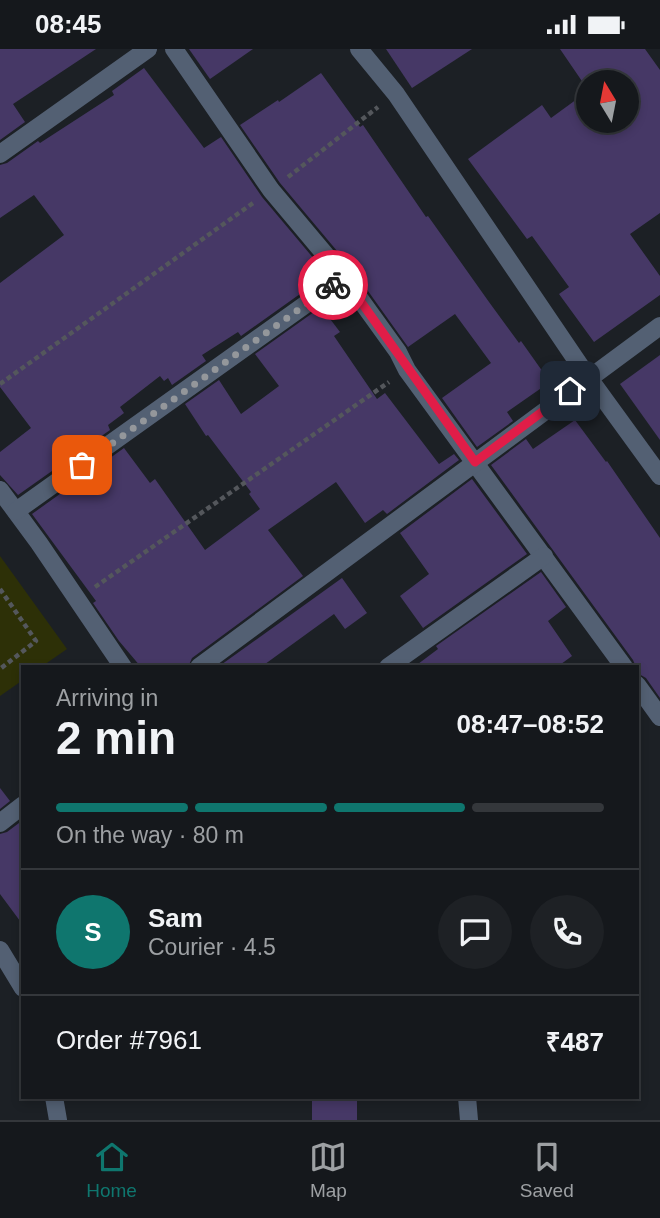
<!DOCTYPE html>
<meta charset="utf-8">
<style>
:root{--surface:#15181c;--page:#1e2125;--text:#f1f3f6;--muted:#9da0a3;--line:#34373b;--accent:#0f766e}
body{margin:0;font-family:Arial,sans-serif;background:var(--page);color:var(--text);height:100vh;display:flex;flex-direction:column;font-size:26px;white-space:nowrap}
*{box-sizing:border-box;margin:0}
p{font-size:23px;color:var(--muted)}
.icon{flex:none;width:38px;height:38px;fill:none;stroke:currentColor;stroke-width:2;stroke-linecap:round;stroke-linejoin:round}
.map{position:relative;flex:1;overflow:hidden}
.sheet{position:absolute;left:21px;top:616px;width:618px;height:434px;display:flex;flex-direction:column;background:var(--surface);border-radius:0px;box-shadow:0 4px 10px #0003,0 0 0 2px var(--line)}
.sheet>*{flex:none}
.needle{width:46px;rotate:350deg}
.controls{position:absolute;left:576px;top:21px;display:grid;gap:14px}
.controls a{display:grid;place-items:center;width:63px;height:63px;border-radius:50%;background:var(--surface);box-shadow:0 4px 10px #0003,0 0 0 2px var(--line);font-size:35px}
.pin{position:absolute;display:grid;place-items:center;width:60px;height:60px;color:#fff;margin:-30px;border-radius:14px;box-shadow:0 4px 10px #0006}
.courier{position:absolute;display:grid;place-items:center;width:70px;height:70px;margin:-35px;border:5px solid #e11d48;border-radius:50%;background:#fff;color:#222;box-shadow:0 2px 9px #0007}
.overview em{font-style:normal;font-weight:600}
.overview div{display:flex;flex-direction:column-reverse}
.overview{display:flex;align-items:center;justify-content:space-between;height:119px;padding:0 35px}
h1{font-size:46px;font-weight:600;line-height:52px}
.bar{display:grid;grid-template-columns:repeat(4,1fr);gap:10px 7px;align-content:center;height:84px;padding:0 35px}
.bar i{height:9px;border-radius:5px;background:var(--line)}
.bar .current{background:var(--accent)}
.bar p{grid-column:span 4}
.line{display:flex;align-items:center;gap:18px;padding:0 35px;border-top:2px solid var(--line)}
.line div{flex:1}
.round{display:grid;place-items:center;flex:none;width:74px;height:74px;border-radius:37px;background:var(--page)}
.status{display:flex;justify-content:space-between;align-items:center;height:49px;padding:0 35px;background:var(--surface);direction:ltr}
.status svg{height:19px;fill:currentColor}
.tabs{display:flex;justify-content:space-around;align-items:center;height:98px;border-top:2px solid var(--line);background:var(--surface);font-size:19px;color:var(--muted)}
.tabs a{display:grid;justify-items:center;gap:4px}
.tabs .current{color:var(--accent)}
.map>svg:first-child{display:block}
</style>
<div class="status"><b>08:45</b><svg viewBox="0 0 49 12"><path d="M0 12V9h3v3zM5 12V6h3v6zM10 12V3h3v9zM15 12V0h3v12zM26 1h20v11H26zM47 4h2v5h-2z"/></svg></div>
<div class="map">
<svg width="660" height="1071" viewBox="0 0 660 1071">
<rect width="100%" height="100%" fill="#1c2025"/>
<path fill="#2d3007" d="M0,507L67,600L41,618H23V631L0,647Z"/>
<g fill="#463866">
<path d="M0,0H96L13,55L25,73L0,91Z"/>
<path d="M189,0H253L210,30Z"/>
<path d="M386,0H472L412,39Z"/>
<path d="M560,0H645L660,21V164L630,185L660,227V246L594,293L559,245L569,238L532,187L527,190L468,110L542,56L551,69L588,42V72H626V33H588V41Z"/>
<path d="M144,19L204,99L221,88L262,148L325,223L305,237L307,240L241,287L238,283L202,306L206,312L172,336L168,329L164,332L160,327L120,358L124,364L108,376L110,381L18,446L0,426V403L31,379L0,338V234L64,186L34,146L0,169V116L7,114L38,92L40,94L114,46L112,42Z"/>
<path d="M321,24L360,78L363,76L426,168L428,167L489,253L519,294L521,292L550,333L507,363L513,372L477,398L442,349L491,314L455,265L408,298L353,221L280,134L240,76L278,51L279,53Z"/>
<path d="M321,258L340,283L334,287L377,350L385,344L439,415L454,405L459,411L387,465L383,461L365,474L336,433L268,481L303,527L192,609L188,618H141L119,592L93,554L96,552L32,465L124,399L150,434L155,430L205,501L260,460L249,445L251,443L208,386L206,387L185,355L219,331L241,365L279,337L255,305Z"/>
<path d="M660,306V391L620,335Z"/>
<path d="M575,371L606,413L607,412L660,489V649L646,629L639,625L633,611L491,416L526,390L533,400Z"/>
<path d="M472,430L527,505L423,579L400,547L429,525L400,484Z"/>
<path d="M541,523L566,558L548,572L572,607L557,618H414L438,600L436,597Z"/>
<path d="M342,529L367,564L345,580L334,565L261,618H218Z"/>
<path d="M0,739L10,752L0,760Z"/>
<path d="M23,771V876L0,845V785L7,783Z"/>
<rect x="312" y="1048" width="45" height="23"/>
</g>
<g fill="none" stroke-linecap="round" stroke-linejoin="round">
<g stroke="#54575c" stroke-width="4.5" stroke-dasharray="5 3.5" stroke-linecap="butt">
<path d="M288,128L378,58"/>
<path d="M0,335L253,154"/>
<path d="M95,538L389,333"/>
<path d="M0,540L36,592L0,620"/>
</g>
<g stroke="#536073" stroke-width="18">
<path d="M174,0L271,141L344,228L398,303L407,321L624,618"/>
<path d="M359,0L396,45L583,321L660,427"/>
<path d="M0,105L148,0"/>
<path d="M0,441L39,494L123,618"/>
<path d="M16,462L344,228"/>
<path d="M199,618L660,277"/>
<path d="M388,618L544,507"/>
<path d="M637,636L660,668"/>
<path d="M0,774L23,756"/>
<path d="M0,901L23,939"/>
<path d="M54,1048L58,1071"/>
<path d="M467,1048L469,1071"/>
</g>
</g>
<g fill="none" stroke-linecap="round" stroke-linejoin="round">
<path stroke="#94979b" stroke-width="7" stroke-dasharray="0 12.6" d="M82,416L333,236"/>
<path stroke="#e11d48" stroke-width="9" d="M333,236L344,229L475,413L570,342"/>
</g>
</svg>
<div class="controls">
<a><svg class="needle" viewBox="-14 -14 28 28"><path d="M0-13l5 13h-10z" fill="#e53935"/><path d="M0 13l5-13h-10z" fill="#9da0a3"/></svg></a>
</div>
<div class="pin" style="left:82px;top:416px;background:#ea580c"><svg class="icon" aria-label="bag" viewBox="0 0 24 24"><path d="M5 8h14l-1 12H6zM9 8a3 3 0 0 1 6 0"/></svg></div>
<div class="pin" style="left:570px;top:342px;background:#1f2937"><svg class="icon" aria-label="home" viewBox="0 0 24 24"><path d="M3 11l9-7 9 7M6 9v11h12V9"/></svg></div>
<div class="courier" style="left:333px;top:236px"><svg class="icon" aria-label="bike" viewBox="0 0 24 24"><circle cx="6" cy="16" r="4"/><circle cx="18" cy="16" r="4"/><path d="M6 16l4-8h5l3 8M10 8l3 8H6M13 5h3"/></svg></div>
<section class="sheet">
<div class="overview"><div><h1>2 min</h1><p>Arriving in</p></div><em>08:47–08:52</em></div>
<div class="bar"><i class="current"></i><i class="current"></i><i class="current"></i><i></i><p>On the way · 80 m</p></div>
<div class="line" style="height:126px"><b class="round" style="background:var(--accent);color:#fff">S</b><div><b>Sam</b><p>Courier · 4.5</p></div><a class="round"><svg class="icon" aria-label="chat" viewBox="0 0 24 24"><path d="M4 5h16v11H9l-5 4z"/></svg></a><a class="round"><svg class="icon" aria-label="phone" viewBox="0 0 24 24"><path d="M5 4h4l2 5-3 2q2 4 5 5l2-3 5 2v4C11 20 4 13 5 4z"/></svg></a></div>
<div class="line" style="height:91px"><div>Order #7961</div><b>₹487</b></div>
</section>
</div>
<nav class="tabs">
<a class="current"><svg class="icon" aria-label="home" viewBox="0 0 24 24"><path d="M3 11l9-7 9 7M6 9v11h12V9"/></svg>Home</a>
<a><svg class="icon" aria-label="map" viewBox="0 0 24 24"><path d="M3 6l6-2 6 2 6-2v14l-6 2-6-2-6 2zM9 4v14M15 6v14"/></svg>Map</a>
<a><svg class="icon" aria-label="saved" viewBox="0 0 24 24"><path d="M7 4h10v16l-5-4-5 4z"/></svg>Saved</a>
</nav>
